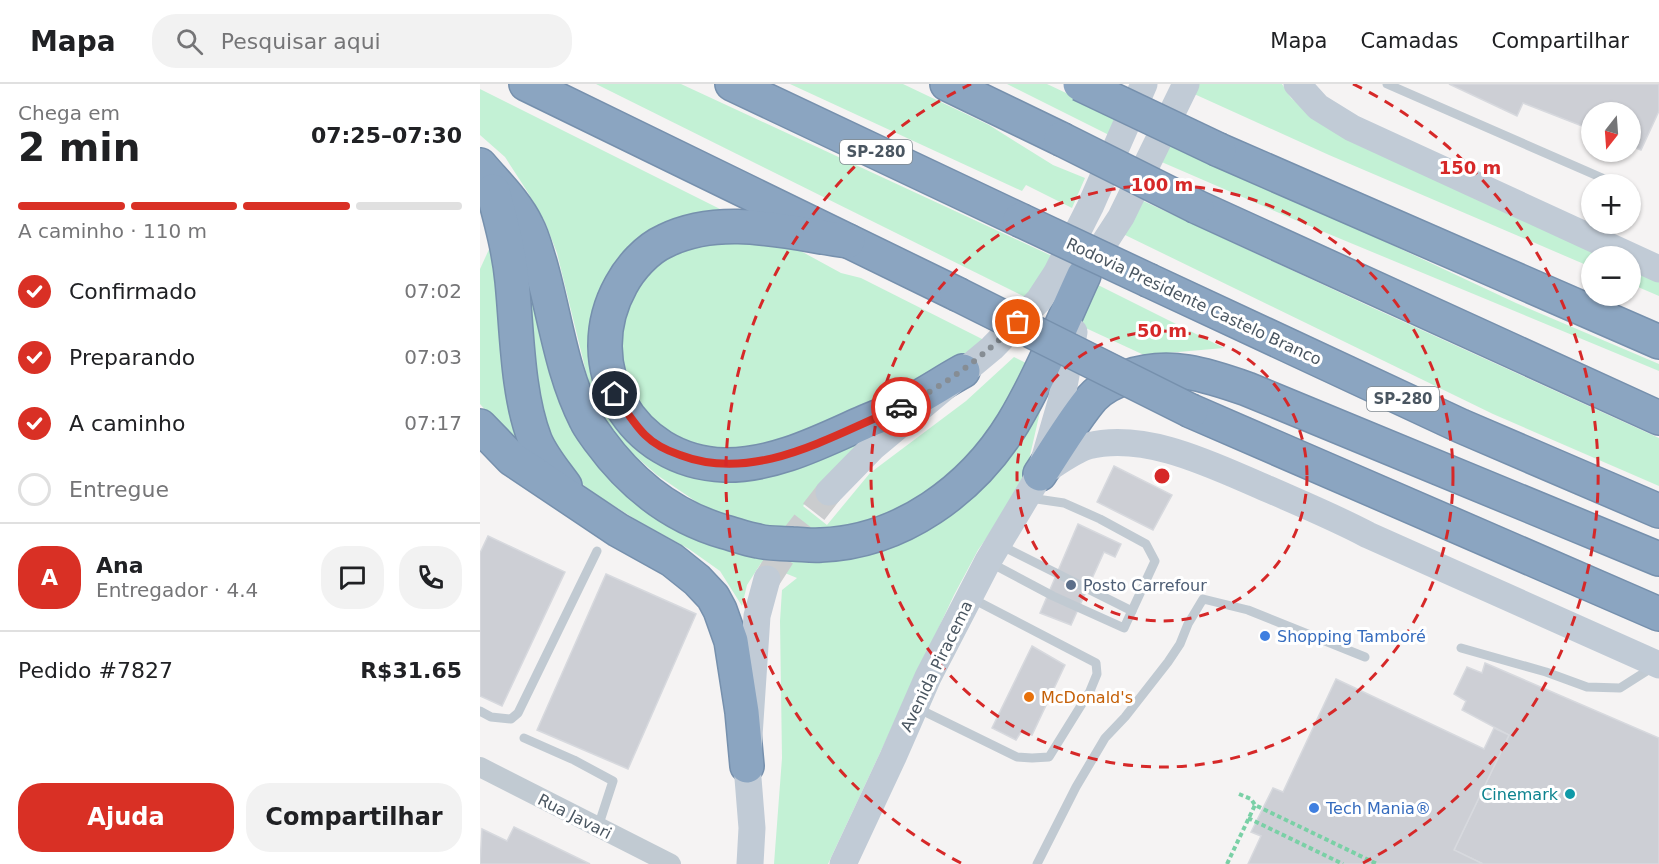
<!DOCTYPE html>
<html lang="pt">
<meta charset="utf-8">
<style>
:root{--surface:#fff;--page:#f2f2f2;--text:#202124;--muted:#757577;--line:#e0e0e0;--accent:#d93025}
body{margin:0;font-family:"DejaVu Sans",sans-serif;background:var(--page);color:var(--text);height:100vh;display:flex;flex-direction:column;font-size:22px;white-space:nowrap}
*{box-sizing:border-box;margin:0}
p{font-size:20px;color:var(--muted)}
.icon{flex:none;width:33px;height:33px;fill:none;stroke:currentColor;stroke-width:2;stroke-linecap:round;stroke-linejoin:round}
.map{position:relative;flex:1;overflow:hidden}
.panel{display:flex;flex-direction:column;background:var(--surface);width:480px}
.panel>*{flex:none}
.needle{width:39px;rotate:197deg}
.fabs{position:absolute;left:1101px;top:18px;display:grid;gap:12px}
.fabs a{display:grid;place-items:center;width:60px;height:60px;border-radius:50%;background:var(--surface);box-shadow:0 2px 4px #0004;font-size:30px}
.pin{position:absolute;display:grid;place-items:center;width:51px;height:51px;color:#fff;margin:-26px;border:3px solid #fff;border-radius:50%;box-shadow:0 2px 6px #0007}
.courier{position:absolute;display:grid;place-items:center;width:60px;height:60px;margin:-30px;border:4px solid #d93025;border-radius:50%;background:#fff;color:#222;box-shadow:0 2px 8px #0007}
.headline em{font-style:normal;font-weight:700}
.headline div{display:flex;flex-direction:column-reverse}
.headline{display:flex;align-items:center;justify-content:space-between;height:102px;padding:0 18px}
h1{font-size:39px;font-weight:700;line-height:45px}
.bar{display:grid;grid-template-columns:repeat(4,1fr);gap:9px 6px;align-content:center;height:72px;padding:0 18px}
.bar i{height:8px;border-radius:4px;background:var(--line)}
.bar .current{background:var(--accent)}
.bar p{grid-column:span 4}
.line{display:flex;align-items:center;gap:15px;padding:0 18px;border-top:2px solid var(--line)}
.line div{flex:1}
.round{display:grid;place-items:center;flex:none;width:63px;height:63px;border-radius:24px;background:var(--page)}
ol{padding:0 18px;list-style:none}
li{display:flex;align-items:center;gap:18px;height:66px}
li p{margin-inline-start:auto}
li .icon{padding:6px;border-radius:50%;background:var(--accent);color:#fff;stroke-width:4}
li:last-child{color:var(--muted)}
li i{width:33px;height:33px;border:3px solid var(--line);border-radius:50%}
.action{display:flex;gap:12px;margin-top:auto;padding:12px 18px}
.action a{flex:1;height:69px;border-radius:24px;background:var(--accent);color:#fff;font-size:24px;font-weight:700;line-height:69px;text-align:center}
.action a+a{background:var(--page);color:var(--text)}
header{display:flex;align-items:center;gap:36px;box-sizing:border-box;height:84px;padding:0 30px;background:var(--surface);border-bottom:2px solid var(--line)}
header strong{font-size:28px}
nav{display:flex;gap:33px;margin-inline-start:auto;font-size:21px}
.search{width:420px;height:54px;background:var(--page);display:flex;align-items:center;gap:15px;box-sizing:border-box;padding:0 21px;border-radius:24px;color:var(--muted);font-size:22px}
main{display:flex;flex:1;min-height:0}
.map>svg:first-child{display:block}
</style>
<header>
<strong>Mapa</strong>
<div class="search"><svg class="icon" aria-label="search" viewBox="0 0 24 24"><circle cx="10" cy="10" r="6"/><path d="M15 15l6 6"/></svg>Pesquisar aqui</div>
<nav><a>Mapa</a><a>Camadas</a><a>Compartilhar</a></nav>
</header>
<main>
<section class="panel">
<div class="headline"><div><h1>2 min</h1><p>Chega em</p></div><em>07:25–07:30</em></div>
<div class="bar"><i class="current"></i><i class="current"></i><i class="current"></i><i></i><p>A caminho · 110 m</p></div>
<ol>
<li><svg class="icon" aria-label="check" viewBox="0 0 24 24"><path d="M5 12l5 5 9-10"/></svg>Confirmado<p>07:02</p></li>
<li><svg class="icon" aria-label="check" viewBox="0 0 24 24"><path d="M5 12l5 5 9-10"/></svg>Preparando<p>07:03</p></li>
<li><svg class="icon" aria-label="check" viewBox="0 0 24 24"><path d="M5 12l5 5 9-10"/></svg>A caminho<p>07:17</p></li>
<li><i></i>Entregue</li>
</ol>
<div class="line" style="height:108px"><b class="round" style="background:var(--accent);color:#fff">A</b><div><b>Ana</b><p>Entregador · 4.4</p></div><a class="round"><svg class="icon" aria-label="chat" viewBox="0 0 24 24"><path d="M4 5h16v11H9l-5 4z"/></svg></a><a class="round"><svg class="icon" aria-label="phone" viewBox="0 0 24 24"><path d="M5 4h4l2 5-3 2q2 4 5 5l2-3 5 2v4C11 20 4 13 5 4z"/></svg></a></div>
<div class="line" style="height:78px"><div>Pedido #7827</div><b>R$31.65</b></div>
<div class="action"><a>Ajuda</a><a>Compartilhar</a></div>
</section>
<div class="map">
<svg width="1179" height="780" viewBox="0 0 1179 780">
<rect width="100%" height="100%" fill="#f5f3f3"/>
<g fill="#c3f1d5">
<path d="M116,0H201L572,172L549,215Z"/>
<path d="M310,0H423L509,41L573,81L605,94L592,124L546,101L542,107Z"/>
<path d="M527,0H567L637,33L629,51Z"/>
<path d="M717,0H802L811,14L836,35L1138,172H1112L1111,183L849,71L712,9Z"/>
<path d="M0,5L246,128L207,137L118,251L181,374L381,357L323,422L347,441L390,389L486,317L534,273L552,282L487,382L418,429L354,447L296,445L261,438L221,421L177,391L145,363L125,336L111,308L77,169L65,138L47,107L25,73L0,51Z"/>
<path d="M688,56L1036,219L1179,280V287L820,138L677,76Z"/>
<path d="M659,115L893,224L1179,354V402L1013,330L643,150Z"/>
<path d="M253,152L317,165L361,189L381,194L506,257L473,282L296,367L212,366L175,346L139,287L137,255L163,190L191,165Z"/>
<path d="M11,161L54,373L23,346L0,320V185Z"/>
<path d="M1150,178L1179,191V212L1151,200Z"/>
<path d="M46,180L83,296L173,422L394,464L565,306L543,402L498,466L474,511L348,780H294L302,674L300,537L302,506L317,494L281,479L267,501L262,522L240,487L209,465L158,437L109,406L85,384L54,321Z"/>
<path d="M618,201L744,264L664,271L597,240Z"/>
</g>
<g fill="#cdcfd5" stroke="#d7d9de" stroke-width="1.5">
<path d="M969,0H1179V27L1161,66L1150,62V28H1112V46L1043,19L1037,32Z"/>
<path d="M634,382L692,411L673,446L617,418Z"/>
<path d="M598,440L641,460L635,473L624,468L591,541L560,529Z"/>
<path d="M8,452L85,488L22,622L0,612V469Z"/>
<path d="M126,490L216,530L148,685L57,646Z"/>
<path d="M552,562L585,581L552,651L541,648L536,656L512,644Z"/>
<path d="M1005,579L1179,654V780H1003L974,766L1029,651L982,626L986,617L974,610L987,583L1002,589Z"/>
<path d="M856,595L1004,665L1014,644L1029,651L974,766L1003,780H768L781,752L771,748L793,704L803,708Z"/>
<path d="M34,743L110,780H0L2,745L27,757Z"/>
</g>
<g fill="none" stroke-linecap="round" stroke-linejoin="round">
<path stroke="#caccce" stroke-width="27" stroke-dasharray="27 14" stroke-linecap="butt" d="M287,495L314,453L349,408"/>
<g stroke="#7690ad" stroke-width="36">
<g id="highway">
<path d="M46,0L477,210"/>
<path d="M252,0L540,136"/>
<path d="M467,0L581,55"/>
<path d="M739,66L1179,258"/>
<path d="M0,81C16,100 36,119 47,142C53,153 56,167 60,179C75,231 81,287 106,336C109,343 115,350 119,356C151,400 193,433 245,448C256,451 267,455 278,457C289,460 301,459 312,460C321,460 331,462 341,461C421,458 492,406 533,339C561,292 581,241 604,191"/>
<path d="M13,107C21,137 29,166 32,197C37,246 37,310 55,356C62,373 75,388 85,402"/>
<path d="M717,123L1179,334"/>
<path d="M368,157C309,149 242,129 185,157C167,165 150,184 141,201C96,282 151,378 244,381C291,382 336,360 378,341C393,334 409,329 424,321C444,311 463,298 483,287"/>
<path d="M670,197L981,342L1179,427"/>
<path d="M711,327L1179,530"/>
<path d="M0,342L32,375L138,446L192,476L217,496L233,513L240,526L251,557L262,628L267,682"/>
<path d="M560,390C576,366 594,335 612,314C622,303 634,298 647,293C689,278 727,291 767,305L1179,475"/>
</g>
</g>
<g stroke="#7ad0a6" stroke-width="4" stroke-dasharray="4.5 3" stroke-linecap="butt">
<path d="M759,710L771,715L775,721"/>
<path d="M768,734L863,780"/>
<path d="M747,780L775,721L897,780"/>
</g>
<g stroke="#c1cad2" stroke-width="9">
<path d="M907,0L1136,100"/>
<path d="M1150,107L1153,108"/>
<path d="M520,461L652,527"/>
<path d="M509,478L573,512L644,544L675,477L666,460L620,435L584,419L550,414"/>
<path d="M981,564L1066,588L1107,603L1140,604L1173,583"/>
<path d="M437,624L537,673L552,674L569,673L610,607L617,590L616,579L491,514"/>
<path d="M0,627L11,633L31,635L38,629L117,467"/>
<path d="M44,654L94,676L133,697L118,743"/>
<path d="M557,780L596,703L625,654L645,633L688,578L700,560L708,540L723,515L768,526L885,573"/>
</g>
<path stroke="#c1cad2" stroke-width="20" d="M0,683L191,780"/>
<g stroke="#c1cbd6" stroke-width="27">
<path d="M817,0L838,23L872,44L1179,185"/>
<path d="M606,187L641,133L706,0"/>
<path d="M561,389C574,381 594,366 608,362C667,347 736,383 788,405C822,420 856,434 888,451L1179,581"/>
<path d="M349,408L392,364L512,264L559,216L576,190L610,123L664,0"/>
<path d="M270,780L272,744L267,682L277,532L287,495"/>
<path d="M363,780L413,673L448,593L508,477L560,390L581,318L594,248"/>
</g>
<use href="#highway" stroke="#8ba5c1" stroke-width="33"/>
<g stroke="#7690ad" stroke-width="36" stroke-linecap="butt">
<g id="highway-bridge">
<path d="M600,0L739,66"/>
<path d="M581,55L717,123"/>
<path d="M540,136L670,197"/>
<path d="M477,210L711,327"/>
</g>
</g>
<use href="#highway-bridge" stroke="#8ba5c1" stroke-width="33"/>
</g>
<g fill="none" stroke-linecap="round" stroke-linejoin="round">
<path stroke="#868d94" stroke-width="6" stroke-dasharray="0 10.8" d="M421,323C465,302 504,272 538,238"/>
<path stroke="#d93025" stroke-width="8" d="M135,310C144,324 153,339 165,351C174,360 188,367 200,371C276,400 352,351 421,323"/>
</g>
<g fill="none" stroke="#d62828" stroke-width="3" stroke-dasharray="10 8">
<circle cx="682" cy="392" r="145"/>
<circle cx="682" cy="392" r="291"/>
<path d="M481 779A436 436 0 0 1 491 0M873 0A436 436 0 0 1 883 779"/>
</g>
<circle fill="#5c6f8a" stroke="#fff" stroke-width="2" cx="591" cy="501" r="6"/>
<g fill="#3f7fe0" stroke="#fff" stroke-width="2">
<circle cx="785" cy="552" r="6"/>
<circle cx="834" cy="724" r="6"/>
</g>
<circle fill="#e8710a" stroke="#fff" stroke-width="2" cx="549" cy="613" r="6"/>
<circle fill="#0f9aa8" stroke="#fff" stroke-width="2" cx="1090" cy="710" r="6"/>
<g text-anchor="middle" stroke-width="6" stroke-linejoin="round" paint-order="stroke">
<g fill="#fff" stroke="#808990" stroke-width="1.5">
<rect x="360" y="56" width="72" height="24" rx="4.5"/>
<rect x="887" y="303" width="72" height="24" rx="4.5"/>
</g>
<g font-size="15" font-weight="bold" fill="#4a5661">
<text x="396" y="73">SP-280</text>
<text x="923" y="320">SP-280</text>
</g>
<g font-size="16" fill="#4a5661" stroke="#fff">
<text transform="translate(714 217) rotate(25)" y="6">Rodovia Presidente Castelo Branco</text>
<text transform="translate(456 582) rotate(-64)" y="6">Avenida Piracema</text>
<text transform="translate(95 732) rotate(27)" y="6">Rua Javari</text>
</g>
<g font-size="16" fill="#4e5e75" stroke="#fff" text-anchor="start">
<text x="603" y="507">Posto Carrefour</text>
</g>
<g font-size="16" fill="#366cbe" stroke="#fff" text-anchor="start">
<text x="797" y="558">Shopping Tamboré</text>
<text x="846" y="730">Tech Mania®</text>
</g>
<g font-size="16" fill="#c56008" stroke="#fff" text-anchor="start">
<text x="561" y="619">McDonald's</text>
</g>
<g font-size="16" fill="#0d838f" stroke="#fff" text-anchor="end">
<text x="1078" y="716">Cinemark</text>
</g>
</g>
<circle cx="682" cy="392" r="9" fill="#d62828" stroke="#fff" stroke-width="3"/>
<g font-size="18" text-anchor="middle" font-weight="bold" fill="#d62828" stroke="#fff" stroke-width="6" stroke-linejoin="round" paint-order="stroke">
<text x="990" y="90">150 m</text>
<text x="682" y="107">100 m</text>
<text x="682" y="253">50 m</text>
</g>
</svg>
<div class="fabs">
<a><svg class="needle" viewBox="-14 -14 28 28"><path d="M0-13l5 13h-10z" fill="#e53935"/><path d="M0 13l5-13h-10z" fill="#757577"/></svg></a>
<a>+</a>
<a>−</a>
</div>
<div class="pin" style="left:538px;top:238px;background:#ea580c"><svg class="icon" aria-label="bag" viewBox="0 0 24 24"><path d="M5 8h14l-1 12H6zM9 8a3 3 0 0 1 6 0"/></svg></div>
<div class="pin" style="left:135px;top:310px;background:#1f2937"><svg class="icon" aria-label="home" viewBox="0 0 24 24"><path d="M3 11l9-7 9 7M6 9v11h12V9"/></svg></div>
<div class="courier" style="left:421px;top:323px"><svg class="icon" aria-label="car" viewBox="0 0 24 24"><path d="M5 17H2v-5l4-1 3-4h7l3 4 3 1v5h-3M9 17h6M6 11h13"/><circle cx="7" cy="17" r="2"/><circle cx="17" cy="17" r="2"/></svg></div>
</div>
</main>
